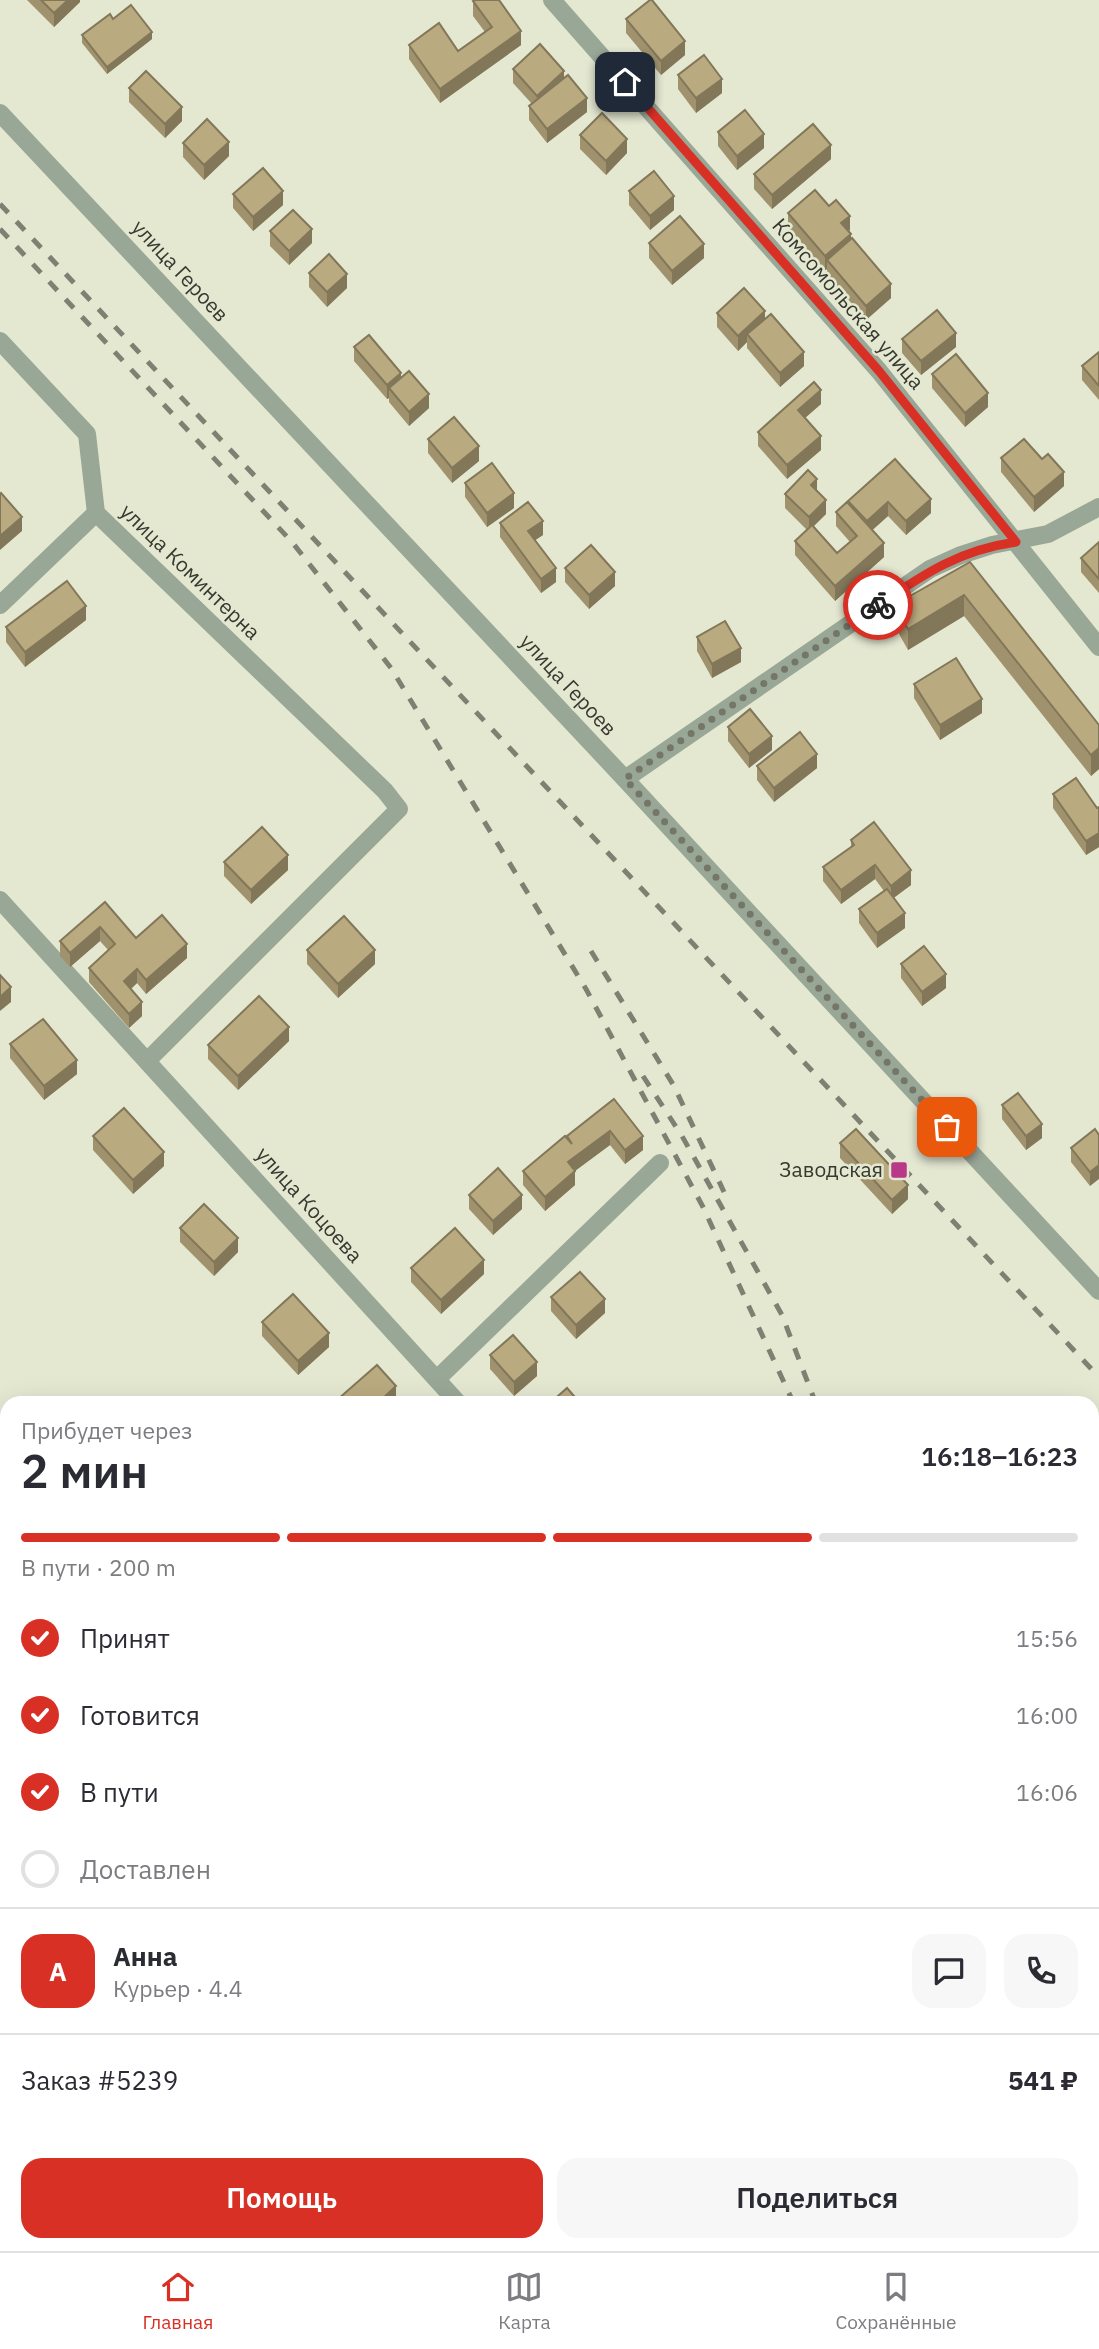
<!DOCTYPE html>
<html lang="ru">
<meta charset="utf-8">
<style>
:root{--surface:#fff;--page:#f7f7f7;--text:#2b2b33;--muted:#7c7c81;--line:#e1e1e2;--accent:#d93025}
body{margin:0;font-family:"IBM Plex Sans",sans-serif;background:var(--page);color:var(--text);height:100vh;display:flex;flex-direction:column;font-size:26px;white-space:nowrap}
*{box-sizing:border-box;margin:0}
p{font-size:23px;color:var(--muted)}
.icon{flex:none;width:38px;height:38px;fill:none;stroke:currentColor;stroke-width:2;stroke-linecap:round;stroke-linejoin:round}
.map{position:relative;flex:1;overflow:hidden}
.details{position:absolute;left:0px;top:1396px;width:1099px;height:856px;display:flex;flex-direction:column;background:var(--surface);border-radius:21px 21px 0 0;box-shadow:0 7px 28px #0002}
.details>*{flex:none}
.pin{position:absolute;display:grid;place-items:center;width:60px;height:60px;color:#fff;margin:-30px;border-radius:14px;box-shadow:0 4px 10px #0006}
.courier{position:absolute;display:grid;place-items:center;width:70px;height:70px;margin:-35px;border:5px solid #d93025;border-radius:50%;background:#fff;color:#222;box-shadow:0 2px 9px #0007}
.overview em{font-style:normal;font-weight:600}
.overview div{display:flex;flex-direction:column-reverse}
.overview{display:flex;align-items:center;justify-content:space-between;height:119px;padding:0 21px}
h1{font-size:46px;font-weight:600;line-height:52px}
.bar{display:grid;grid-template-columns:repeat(4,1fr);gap:10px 7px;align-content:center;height:84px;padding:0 21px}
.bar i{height:9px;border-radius:5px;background:var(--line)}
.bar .on{background:var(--accent)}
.bar p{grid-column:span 4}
.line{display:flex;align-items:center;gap:18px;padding:0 21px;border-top:2px solid var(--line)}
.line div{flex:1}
.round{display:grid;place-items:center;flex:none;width:74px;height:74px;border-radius:21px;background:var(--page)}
ol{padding:0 21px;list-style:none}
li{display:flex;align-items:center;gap:21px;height:77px}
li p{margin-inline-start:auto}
li .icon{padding:7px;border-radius:50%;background:var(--accent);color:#fff;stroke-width:4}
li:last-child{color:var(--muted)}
li i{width:38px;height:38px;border:4px solid var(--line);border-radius:50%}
.button{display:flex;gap:14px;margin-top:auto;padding:14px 21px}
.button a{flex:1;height:80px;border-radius:21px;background:var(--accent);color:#fff;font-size:28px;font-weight:600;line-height:80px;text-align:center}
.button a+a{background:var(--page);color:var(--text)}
.tabs{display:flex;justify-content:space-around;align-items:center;height:98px;border-top:2px solid var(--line);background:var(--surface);font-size:19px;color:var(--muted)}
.tabs a{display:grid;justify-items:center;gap:4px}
.tabs .on{color:var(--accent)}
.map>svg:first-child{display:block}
</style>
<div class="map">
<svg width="1099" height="2251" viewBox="0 0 1099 2251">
<rect width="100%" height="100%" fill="#e4e8d1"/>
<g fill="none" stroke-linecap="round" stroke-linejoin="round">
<g stroke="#99a797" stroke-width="10">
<path d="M1092,1724L1099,1737"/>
<path d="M1092,1842L1099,1846"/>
</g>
<g stroke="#99a797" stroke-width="18">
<path d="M552,0L879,371L1099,647"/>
<path d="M0,113L625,779L1099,1291"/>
<path d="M0,341L87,434L96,513L385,791L399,809L147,1061"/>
<path d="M0,605L96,513"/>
<path d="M625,779L930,569L961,555L992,545L1048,534L1099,507"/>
<path d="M0,900L459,1404"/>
<path d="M437,1379L660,1163"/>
<path d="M0,1590L7,1598"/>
<path d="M603,2245L608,2251"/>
<path d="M291,2251L298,2245"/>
</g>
<g stroke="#7e8172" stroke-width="5" stroke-dasharray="12 12" stroke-linecap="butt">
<path d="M0,204L1099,1377"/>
<path d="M0,229L292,542L391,668L586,989L703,1207L794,1404"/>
<path d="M591,951L674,1086L724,1192"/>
<path d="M643,1076L682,1136L782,1315L816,1404"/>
<path d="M1092,1925L1099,1936"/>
<path d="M1092,2152L1099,2170"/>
<path d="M1008,2245L1009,2251"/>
<path d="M1057,2245L1058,2251"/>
<path d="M1073,2245V2251"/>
</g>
</g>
<g fill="#a0926d">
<path d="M27,0H80V2L54,27Z"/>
<path d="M473,1L521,45L440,103L409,59V45L458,51L485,32L473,16Z"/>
<path d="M113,19L152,39L107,74L82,43V35Z"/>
<path d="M626,19L685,55L661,75L626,33Z"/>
<path d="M513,69L564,78L587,112L547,143L529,120V106L532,104L513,83Z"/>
<path d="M678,75L722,93L696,113L678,89Z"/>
<path d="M129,88L182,121L165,138L129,102Z"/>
<path d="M718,132L764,148L737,170L718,146Z"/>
<path d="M580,135L627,153L606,175L580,149Z"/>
<path d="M183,143L229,156L204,180L183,157Z"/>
<path d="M831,159L772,209L754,189V174Z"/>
<path d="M629,191L674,210L650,230L629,205Z"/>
<path d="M233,194L283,205L253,231L233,208Z"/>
<path d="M788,213L850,230L848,231L851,240L891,298L866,320L827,275V269L825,270L788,227Z"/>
<path d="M270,231L312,243L289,265L270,246Z"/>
<path d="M649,243L704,258L672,285L649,258Z"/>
<path d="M309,273L347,288L327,307L309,287Z"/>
<path d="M717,313L765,319L804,366L780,387L747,348V342L738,351L717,327Z"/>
<path d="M902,339L956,347L921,375L902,353Z"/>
<path d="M354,347L401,377L429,408L409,426L389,402V398L387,399L354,361Z"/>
<path d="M1099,352V400L1082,380V366Z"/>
<path d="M932,374L988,407L965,427L932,388Z"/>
<path d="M821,404L805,418L821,450L787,479L758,446V432Z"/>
<path d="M428,439L479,461L452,483L428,453Z"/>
<path d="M1001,458L1042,459L1064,486L1034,512L1001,472Z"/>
<path d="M895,459L931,513L906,535L888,516L872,530L884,557L835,601L795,555V541L807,530L785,508V494L817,490L826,514L813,526L837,553L850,542L836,526V512L848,503V501Z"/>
<path d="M465,483L514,508L487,527L465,497Z"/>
<path d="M500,523L543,535L535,540L556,582L541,593L500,537Z"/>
<path d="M1099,542V593L1081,572V558Z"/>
<path d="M970,562L1099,725V769L1091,776L964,616L908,650L894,625V605Z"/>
<path d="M565,568L615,586L589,609L565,582Z"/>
<path d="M86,620L25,667L6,642V627Z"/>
<path d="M697,637L741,662L712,678L697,651Z"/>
<path d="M914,684L982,713L940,740L914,698Z"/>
<path d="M728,727L772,750L749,768L728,741Z"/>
<path d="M757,766L817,768L774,802L757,780Z"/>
<path d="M1053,794L1097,808L1099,807V847L1086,855L1053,808Z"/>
<path d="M851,840L911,885L893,898L905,928L877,948L859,923V909L884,891L875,879L841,904L823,881V867L851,847Z"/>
<path d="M224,862L288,870L251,904L224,876Z"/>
<path d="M105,902L136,938L187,958L146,994L137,983L131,989L142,1016L129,1028L89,982V968L108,950L100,941L70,967L60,956V941Z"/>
<path d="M307,950L375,964L338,998L307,964Z"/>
<path d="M901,964L946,988L922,1006L901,978Z"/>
<path d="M289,1041L238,1090L208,1059V1045Z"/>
<path d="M10,1044L77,1074L44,1100L10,1058Z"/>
<path d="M614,1099L643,1150L625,1164L610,1145L575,1171V1185L545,1211L523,1185V1171L567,1139V1136Z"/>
<path d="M1002,1105L1042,1138L1026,1150L1002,1119Z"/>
<path d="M1099,1135L1090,1186L1071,1162V1148Z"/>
<path d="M93,1136L164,1166L133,1194L93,1150Z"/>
<path d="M840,1143L908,1199L892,1214L840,1158Z"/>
<path d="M469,1195L522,1209L493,1235L469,1209Z"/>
<path d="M180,1228L238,1252L214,1276L180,1242Z"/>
<path d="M411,1268L484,1274L441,1314L411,1282Z"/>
<path d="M551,1297L605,1313L576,1339L551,1311Z"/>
<path d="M262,1322L329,1347L298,1375L262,1336Z"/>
<path d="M490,1355L537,1376L514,1396L490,1369Z"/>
<path d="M481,2245H494L488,2251H486Z"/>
</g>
<g fill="#827759">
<path d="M68,0H80V2L54,27V13Z"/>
<path d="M521,31V45L440,103V89Z"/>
<path d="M152,32V39L107,74V67Z"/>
<path d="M685,41V55L661,75V61Z"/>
<path d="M564,71V85L537,110V96Z"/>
<path d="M722,79V93L696,113V98Z"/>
<path d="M587,98V112L547,143V129Z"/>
<path d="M182,107V121L165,138V124Z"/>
<path d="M764,134V148L737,170V156Z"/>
<path d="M627,139V153L606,175V161Z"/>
<path d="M229,142V156L204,180V165Z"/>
<path d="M831,145V159L772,209V195Z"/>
<path d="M283,191V205L253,231V217Z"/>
<path d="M674,196V210L650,230V216Z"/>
<path d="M850,216V230L841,238V223Z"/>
<path d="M312,229V243L289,265V251Z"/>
<path d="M851,234V248L827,260V269L825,270V256Z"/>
<path d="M704,244V258L672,285V271Z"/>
<path d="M347,274V288L327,307V292Z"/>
<path d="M891,284V298L866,320V306Z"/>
<path d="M765,311V326L747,334V342L738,351V336Z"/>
<path d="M956,333V347L921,375V361Z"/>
<path d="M804,352V366L780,387V373Z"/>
<path d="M401,373V387L389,388V398L387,399V385Z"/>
<path d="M821,390V404L798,424V410Z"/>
<path d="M988,393V407L965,427V413Z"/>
<path d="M429,394V408L409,426V412Z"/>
<path d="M821,436V450L787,479V465Z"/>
<path d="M479,446V461L452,483V468Z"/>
<path d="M1064,472V486L1034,512V497Z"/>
<path d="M817,479V493L811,485Z"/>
<path d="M514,493V508L487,527V513Z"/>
<path d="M931,499V513L906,535V521Z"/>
<path d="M826,500V514L809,531V517Z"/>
<path d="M888,502V516L867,535V521Z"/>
<path d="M22,517V531L0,550V536Z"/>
<path d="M543,521V535L528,545V531Z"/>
<path d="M884,543V557L835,601V586Z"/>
<path d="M556,568V582L541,593V579Z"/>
<path d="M615,572V586L589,609V595Z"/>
<path d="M964,595V616L908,650V629Z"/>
<path d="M86,606V620L25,667V652Z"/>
<path d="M741,648V662L712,678V664Z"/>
<path d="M982,699V713L940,740V725Z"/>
<path d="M772,736V750L749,768V754Z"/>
<path d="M1099,748V769L1091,776V755Z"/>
<path d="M817,754V768L774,802V788Z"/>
<path d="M1099,833V847L1086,855V841Z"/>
<path d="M288,855V870L251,904V890Z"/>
<path d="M875,865V879L841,904V890Z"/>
<path d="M911,870V885L891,900V886Z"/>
<path d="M905,913V928L877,948V933Z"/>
<path d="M100,927V941L70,967V953Z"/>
<path d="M187,944V958L146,994V980Z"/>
<path d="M375,950V964L338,998V984Z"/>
<path d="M137,969V983L124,995V981Z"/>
<path d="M946,974V988L922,1006V992Z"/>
<path d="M11,987V1002L0,1011V997Z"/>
<path d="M142,1002V1016L129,1028V1014Z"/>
<path d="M289,1027V1041L238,1090V1076Z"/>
<path d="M77,1060V1074L44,1100V1086Z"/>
<path d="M1042,1124V1138L1026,1150V1136Z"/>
<path d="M610,1131V1145L568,1176V1162Z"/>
<path d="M643,1136V1150L625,1164V1150Z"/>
<path d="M164,1152V1166L133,1194V1180Z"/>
<path d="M1099,1165V1179L1090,1186V1172Z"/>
<path d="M575,1171V1185L545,1211V1197Z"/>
<path d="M908,1185V1199L892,1214V1200Z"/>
<path d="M522,1195V1209L493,1235V1221Z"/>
<path d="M238,1238V1252L214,1276V1262Z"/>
<path d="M484,1260V1274L441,1314V1300Z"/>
<path d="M605,1299V1313L576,1339V1325Z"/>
<path d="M329,1333V1347L298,1375V1361Z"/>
<path d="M537,1362V1376L514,1396V1382Z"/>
<path d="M396,1386V1401L393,1404H382V1399Z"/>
<path d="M7,1671V1685L0,1691V1677Z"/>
<path d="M20,2245H22V2251H13Z"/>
<path d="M487,2245H494L488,2251Z"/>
<path d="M707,2245H717V2249L715,2251H701Z"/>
</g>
<g fill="#baaa7f" stroke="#827759" stroke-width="2">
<path d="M41,0H68L54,13Z"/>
<path d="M475,0H499L521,31L440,89L409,45L439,23L458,51L492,27L473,1Z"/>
<path d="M650,0H652L685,41L661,61L626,19Z"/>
<path d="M131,5L152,32L107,67L82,35L110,14L113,19Z"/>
<path d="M540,44L564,71L537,96L513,69Z"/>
<path d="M704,55L722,79L696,98L678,75Z"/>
<path d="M146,71L182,107L165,124L129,88Z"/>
<path d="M568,75L587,98L547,129L529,106Z"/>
<path d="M745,110L764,134L737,156L718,132Z"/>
<path d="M602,113L627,139L606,161L580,135Z"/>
<path d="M207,119L229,142L204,165L183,143Z"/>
<path d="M813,124L831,145L772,195L754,174Z"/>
<path d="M263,168L283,191L253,217L233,194Z"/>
<path d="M654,171L674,196L650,216L629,191Z"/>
<path d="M815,190L829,206L836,200L850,216L841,223L851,234L825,256L788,213Z"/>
<path d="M293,210L312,229L289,251L270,231Z"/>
<path d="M680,216L704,244L672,271L649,243Z"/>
<path d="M852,238L891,284L866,306L827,260Z"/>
<path d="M329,254L347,274L327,292L309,273Z"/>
<path d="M744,288L765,311L738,336L717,313Z"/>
<path d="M937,310L956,333L921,361L902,339Z"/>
<path d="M771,314L804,352L780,373L747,334Z"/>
<path d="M369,335L401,373L387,385L354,347Z"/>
<path d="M1099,352V386L1082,366Z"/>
<path d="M956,354L988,393L965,413L932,374Z"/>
<path d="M409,371L429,394L409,412L389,388Z"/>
<path d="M814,382L821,390L798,410L821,436L787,465L758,432Z"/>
<path d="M454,417L479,446L452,468L428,439Z"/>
<path d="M1024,439L1042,459L1048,454L1064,472L1034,497L1001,458Z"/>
<path d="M895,459L931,499L906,521L888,502L867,521L848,501Z"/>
<path d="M492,463L514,493L487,513L465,483Z"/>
<path d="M808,470L817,479L811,485L826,500L809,517L785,494Z"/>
<path d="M1,493L22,517L0,536V494Z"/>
<path d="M528,502L543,521L528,531L556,568L541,579L500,523Z"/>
<path d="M847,502L884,543L835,586L795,541L812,525L837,553L857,536L836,512Z"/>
<path d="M1099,542V579L1081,558Z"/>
<path d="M591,545L615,572L589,595L565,568Z"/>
<path d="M970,562L1099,725V748L1091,755L964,595L908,629L894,605Z"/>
<path d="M67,581L86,606L25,652L6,627Z"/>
<path d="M725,621L741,648L712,664L697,637Z"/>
<path d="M956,658L982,699L940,725L914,684Z"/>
<path d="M750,709L772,736L749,754L728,727Z"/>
<path d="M800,732L817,754L774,788L757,766Z"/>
<path d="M1076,778L1097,808L1099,807V833L1086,841L1053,794Z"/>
<path d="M874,822L911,870L891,886L875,865L841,890L823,867L854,845L851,840Z"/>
<path d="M262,827L288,855L251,890L224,862Z"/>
<path d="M887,889L905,913L877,933L859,909Z"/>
<path d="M105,902L136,938L162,915L187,944L146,980L137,969L124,981L142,1002L129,1014L89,968L115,944L100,927L70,953L60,941Z"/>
<path d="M344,916L375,950L338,984L307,950Z"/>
<path d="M924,946L946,974L922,992L901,964Z"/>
<path d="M0,975L11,987L0,997Z"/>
<path d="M259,996L289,1027L238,1076L208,1045Z"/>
<path d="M43,1019L77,1060L44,1086L10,1044Z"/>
<path d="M1018,1093L1042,1124L1026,1136L1002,1105Z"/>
<path d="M614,1099L643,1136L625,1150L610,1131L568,1162L575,1171L545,1197L523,1171L565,1136L572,1144L567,1136Z"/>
<path d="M124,1108L164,1152L133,1180L93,1136Z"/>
<path d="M856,1129L908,1185L892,1200L840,1143Z"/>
<path d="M1095,1129L1099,1135V1165L1090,1172L1071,1148Z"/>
<path d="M498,1168L522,1195L493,1221L469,1195Z"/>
<path d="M204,1204L238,1238L214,1262L180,1228Z"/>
<path d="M455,1228L484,1260L441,1300L411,1268Z"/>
<path d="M580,1272L605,1299L576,1325L551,1297Z"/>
<path d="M293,1294L329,1333L298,1361L262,1322Z"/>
<path d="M513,1335L537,1362L514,1382L490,1355Z"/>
<path d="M377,1365L396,1386L382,1399L386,1404H342L338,1399Z"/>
<path d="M567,1388L581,1404H549Z"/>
<path d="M0,1637L7,1645V1671L0,1677Z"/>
<path d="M4,2221L7,2224V2245H20L13,2251H0V2225Z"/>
<path d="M97,2245H105L110,2251H90Z"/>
<path d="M533,2245H552L557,2251H526Z"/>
<path d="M670,2245H707L701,2251H664Z"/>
</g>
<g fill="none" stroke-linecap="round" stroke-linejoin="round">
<path stroke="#747668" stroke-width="7" stroke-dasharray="0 12.6" d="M878,605L625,779L947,1127"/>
<path stroke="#d93025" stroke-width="9" d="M625,82L879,371L1016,542C959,550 924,574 878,605"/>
</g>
<rect fill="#b73987" stroke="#e4e8d1" stroke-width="2.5" x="890" y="1161" width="18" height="18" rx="3.5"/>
<g text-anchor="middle" stroke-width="5" stroke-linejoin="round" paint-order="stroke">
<g font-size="21" fill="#373930" stroke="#e4e8d1">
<text transform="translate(180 271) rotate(47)" y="7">улица Героев</text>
<text transform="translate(848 304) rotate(49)" y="7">Комсомольская улица</text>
<text transform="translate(190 572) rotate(44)" y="7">улица Коминтерна</text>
<text transform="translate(568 685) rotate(47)" y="7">улица Героев</text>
<text transform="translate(309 1205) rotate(48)" y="7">улица Коцоева</text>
</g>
<g font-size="21" fill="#373930" stroke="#e4e8d1" text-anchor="end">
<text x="883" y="1177">Заводская</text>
</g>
</g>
</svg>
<div class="pin" style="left:947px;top:1127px;background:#ea580c"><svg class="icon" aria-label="bag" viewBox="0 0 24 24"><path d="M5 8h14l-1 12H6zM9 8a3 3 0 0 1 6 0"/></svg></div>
<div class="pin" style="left:625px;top:82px;background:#1f2937"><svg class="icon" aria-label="home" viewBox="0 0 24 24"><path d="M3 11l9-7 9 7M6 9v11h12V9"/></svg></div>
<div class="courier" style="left:878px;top:605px"><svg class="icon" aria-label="bike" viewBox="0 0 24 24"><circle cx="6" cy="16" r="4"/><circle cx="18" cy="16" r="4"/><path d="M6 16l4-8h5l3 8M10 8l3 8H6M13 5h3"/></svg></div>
<section class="details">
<div class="overview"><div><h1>2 мин</h1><p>Прибудет через</p></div><em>16:18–16:23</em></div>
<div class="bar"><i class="on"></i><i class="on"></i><i class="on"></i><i></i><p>В пути · 200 m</p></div>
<ol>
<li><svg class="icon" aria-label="check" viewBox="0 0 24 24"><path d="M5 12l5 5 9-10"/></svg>Принят<p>15:56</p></li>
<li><svg class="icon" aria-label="check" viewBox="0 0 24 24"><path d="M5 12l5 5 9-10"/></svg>Готовится<p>16:00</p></li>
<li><svg class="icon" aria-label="check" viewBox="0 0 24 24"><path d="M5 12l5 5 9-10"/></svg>В пути<p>16:06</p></li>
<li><i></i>Доставлен</li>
</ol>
<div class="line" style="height:126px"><b class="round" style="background:var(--accent);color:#fff">А</b><div><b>Анна</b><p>Курьер · 4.4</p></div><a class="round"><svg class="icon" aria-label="chat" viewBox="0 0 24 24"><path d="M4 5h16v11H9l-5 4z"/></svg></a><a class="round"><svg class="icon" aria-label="phone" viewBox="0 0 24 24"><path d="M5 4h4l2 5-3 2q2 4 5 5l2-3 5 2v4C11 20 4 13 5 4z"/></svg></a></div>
<div class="line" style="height:91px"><div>Заказ #5239</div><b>541 ₽</b></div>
<div class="button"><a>Помощь</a><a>Поделиться</a></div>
</section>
</div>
<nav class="tabs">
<a class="on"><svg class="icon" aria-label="home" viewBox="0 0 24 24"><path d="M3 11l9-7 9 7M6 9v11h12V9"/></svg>Главная</a>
<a><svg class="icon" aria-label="map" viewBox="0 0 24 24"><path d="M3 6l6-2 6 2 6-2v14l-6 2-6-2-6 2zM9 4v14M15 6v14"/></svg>Карта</a>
<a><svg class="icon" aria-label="saved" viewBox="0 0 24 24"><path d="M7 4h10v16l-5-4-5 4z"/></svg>Сохранённые</a>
</nav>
